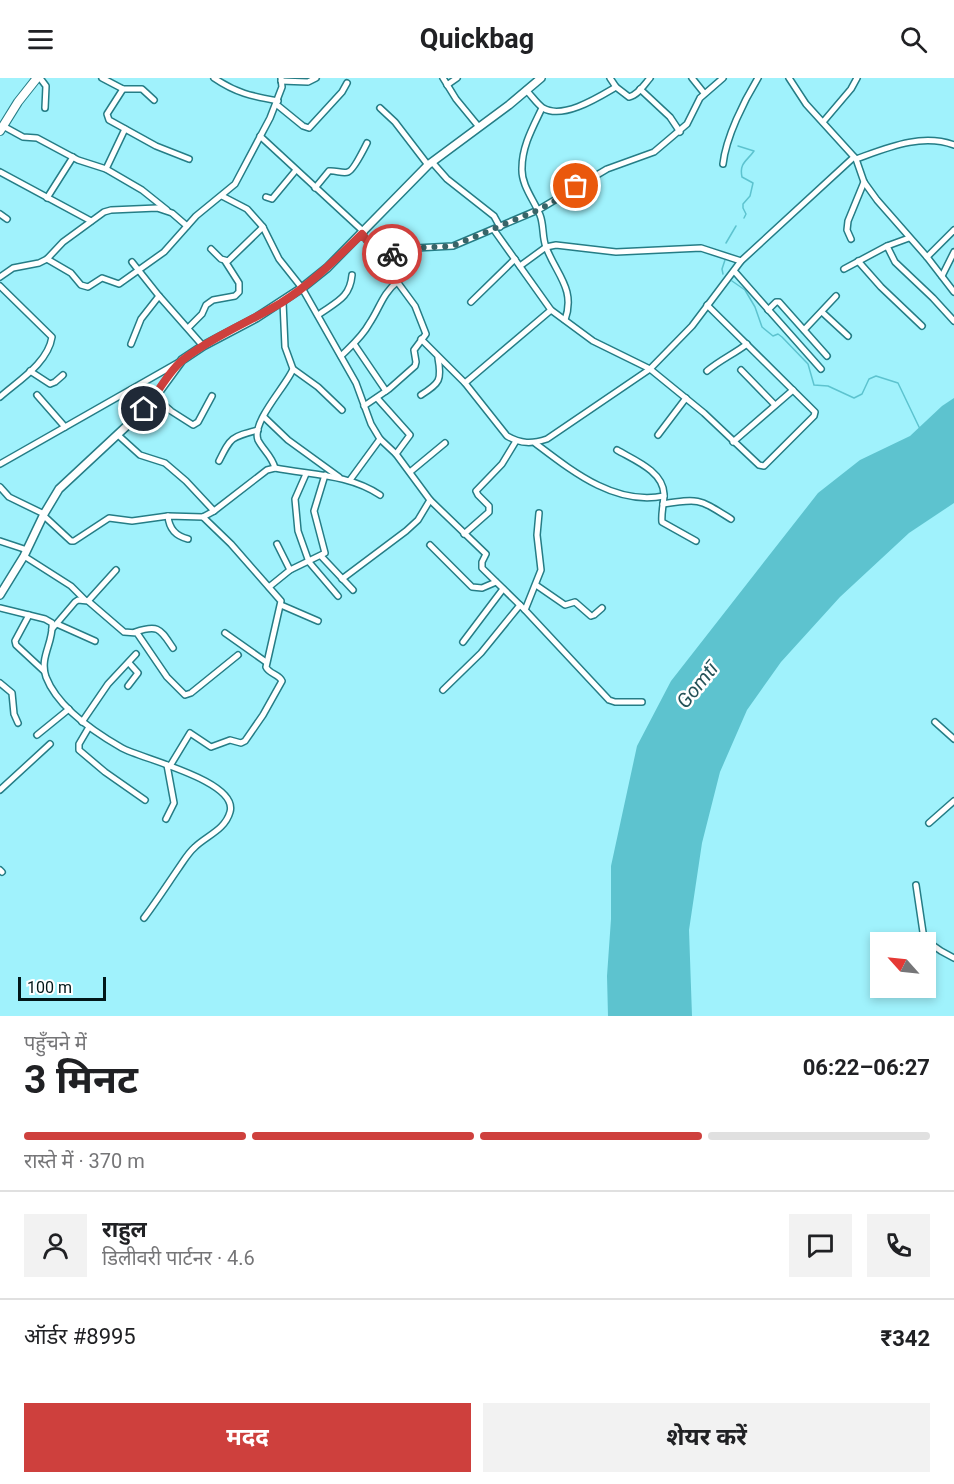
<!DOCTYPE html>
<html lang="hi">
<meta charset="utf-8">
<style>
:root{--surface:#fff;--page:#f2f2f2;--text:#202124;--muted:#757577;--line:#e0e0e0;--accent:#ce403d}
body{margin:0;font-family:Roboto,"Noto Sans Devanagari",sans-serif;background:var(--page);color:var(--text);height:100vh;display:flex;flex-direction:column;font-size:22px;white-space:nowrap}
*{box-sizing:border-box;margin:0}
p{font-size:20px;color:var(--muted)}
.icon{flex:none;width:33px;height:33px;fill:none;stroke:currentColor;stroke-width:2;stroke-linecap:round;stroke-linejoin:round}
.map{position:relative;height:938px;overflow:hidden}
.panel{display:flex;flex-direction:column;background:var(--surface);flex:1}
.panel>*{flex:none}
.needle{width:39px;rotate:297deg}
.fabs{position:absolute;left:870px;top:854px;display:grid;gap:12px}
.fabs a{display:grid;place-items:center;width:66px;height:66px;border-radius:0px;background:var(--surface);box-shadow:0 3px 9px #0003;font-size:30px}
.scale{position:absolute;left:18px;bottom:15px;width:88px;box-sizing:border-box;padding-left:6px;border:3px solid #011719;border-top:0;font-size:16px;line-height:21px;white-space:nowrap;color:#011719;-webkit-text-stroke:4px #fff;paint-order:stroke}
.pin{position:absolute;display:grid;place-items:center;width:51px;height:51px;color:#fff;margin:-26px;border:3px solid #fff;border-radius:50%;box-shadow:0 2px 6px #0007}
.courier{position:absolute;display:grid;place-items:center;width:60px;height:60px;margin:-30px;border:4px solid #ce403d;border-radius:50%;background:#fff;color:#222;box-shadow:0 2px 8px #0007}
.summary em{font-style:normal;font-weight:700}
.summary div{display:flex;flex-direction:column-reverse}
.summary{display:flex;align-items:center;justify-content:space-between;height:102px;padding:0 24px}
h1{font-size:39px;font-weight:700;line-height:45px}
.bar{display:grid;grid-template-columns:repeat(4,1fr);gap:9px 6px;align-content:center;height:72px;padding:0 24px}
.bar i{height:8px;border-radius:4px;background:var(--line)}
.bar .on{background:var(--accent)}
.bar p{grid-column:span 4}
.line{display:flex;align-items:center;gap:15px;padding:0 24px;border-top:2px solid var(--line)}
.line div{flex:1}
.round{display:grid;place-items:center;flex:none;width:63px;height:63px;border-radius:0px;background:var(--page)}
.primary-button{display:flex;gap:12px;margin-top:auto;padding:12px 24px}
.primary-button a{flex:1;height:69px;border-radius:0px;background:var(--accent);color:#fff;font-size:24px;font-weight:700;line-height:69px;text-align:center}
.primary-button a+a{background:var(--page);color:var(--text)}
header{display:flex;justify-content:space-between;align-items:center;height:78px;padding:0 24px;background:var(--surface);font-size:27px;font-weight:700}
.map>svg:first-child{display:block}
</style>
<header><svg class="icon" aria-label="menu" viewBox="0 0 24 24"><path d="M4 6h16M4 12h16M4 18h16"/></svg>Quickbag<svg class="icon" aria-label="search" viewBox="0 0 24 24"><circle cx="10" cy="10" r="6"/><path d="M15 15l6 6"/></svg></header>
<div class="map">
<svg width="954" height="938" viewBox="0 0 954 938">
<rect width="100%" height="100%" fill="#a0f2fc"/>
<path fill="#5dc3cf" d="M954,320V425L909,455L840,519L781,584L747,632L720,694L702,765L689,852L692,938H608L607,898L611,841V788L637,668L671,603L818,415L860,382L910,358L942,328Z"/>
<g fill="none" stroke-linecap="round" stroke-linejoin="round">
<g stroke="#5dc3cf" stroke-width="1.5">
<path d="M738,68L754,73C747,83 739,85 742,99L753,105L750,118L743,126V130L746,136L744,140"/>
<path d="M726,165L736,148"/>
<path d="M723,196L722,191L725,182"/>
<path d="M732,203L745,212L755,229L762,249L773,258L778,256L782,259L808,286L814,307L828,308L854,320L862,316L869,301L876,298L898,305L920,351"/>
</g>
<g stroke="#257d86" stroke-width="8">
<g id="minor">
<path d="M40,0L46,8L45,30"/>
<path d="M102,0L123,11H142L154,22"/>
<path d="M214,0C236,15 251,18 278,23"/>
<path d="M443,0L456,21L479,49"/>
<path d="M610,0L616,9L629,19C638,17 644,7 650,0"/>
<path d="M692,0L704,15"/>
<path d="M789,0L806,26L856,81L864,104L877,122L927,179L954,214"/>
<path d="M281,3L308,4L316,0"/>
<path d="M447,7L457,0"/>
<path d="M123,11L107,36L109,42L156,68L189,81"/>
<path d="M640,11L670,39L680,54"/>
<path d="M526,12C532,18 537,26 543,30C563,42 599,19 616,9"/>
<path d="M276,26L303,48L309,50L342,14L347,5"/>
<path d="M380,30L395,44L428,87"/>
<path d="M542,30C533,49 522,68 522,90C521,107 534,122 540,137C544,147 542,159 546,169C556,196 576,211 565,242"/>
<path d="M823,44L851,11L857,0"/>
<path d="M3,48L23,59L37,60L78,82L106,91L142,112L167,132"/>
<path d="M260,58L364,154"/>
<path d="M856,81C887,70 921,55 954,67"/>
<path d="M432,84L447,101L494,138L500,149"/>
<path d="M723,86C726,59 744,23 758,0"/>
<path d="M106,91L125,51"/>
<path d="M0,94L91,143"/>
<path d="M315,110L329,93C335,92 343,96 348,94C353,93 364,71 367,65"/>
<path d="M222,118L247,131L263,149L279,181L302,210L356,305L371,346L380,361L396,376L430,422L486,476L482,484V490L525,532L609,622L615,624H642"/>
<path d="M266,119L272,121L296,92"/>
<path d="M47,120L73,79"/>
<path d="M0,136L7,141"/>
<path d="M494,152L551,232L593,263L650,291L704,335L759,387L764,388L814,338L815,334L707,227"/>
<path d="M362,156L415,228L426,256L414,272L416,284L415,288L389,311L364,328"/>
<path d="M851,161L847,152L848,143L864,104"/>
<path d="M887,168L895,184L933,220L954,243"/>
<path d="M211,171L221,181L228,183L263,149"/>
<path d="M927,179L954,152"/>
<path d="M381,180L416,170L453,168L538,132L607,91L654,74L687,46L700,20L723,0"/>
<path d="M47,181L71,195L81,207L88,209L102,200L119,206L164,174L196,138L235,106L270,40L282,9L281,0"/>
<path d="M858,183L881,209L922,248"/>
<path d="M132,184L159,218L203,268"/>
<path d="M520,188L546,169L556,167L616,174L701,170L741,183"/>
<path d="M844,191L887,168L909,160"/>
<path d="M735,194L821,291"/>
<path d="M942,198L954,174"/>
<path d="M0,199L13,190L39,185L47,181L63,164L104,134L111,132L157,130L172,135L187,148"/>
<path d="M0,208L52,259C48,285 18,303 0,319"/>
<path d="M471,224L515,181"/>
<path d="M768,232L776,224H779L827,278"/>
<path d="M822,234L848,258"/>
<path d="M318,237C336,224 350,220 352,197"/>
<path d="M188,250L202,236L206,227L213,222L235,218L239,214V205L225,183"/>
<path d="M804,252L836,218"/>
<path d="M421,261L465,305L507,358C521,366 532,366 547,361L650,291L692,248L741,183L854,79"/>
<path d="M131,266L141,241L159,218"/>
<path d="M354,266L386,313"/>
<path d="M341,278C351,268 362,259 369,246C380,230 382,216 398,203"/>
<path d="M293,291L318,309L342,332"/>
<path d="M741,292L775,327"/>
<path d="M30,293L50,306L55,304L63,297"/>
<path d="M707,293C720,282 734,276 747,266"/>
<path d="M465,305L551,232"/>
<path d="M37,317L65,349"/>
<path d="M421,317C440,305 442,302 438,280"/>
<path d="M155,319L171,333L193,347L198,344L212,318"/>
<path d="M377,320L410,357L396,376"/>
<path d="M264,339L288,362L339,399"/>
<path d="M118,357L140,377L165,385L186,403L214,433"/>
<path d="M658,357L686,320"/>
<path d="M733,364L793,312"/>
<path d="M535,365C572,393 615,428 664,418"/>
<path d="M617,372C634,382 663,393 664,416C664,425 661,435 662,444L696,463"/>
<path d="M219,383C231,359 231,359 258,352"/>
<path d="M0,386L181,283"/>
<path d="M275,390C272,378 263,372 258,362C251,344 287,307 293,291L285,269L283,224"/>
<path d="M410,394L445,365"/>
<path d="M306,396L295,421L298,453L309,484L338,518"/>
<path d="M350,402L380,361"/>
<path d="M0,409L9,419L44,436"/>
<path d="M663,426C700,420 699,421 731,441"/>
<path d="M43,437L71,463H74L109,440L132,443L168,438L203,439L214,433L267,392L275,390C310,397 349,396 380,417"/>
<path d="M168,438C169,450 175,458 188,461"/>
<path d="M464,456L489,434V428L478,417L476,413L502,386L516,363"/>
<path d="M0,463L27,472"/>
<path d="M277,466L290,492"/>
<path d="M430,467L472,509L482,510L496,504"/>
<path d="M24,478L71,508L85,522"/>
<path d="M321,478L353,512"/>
<path d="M342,501L406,453L418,442L430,422"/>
<path d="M536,507L565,527L575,524L591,538L594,537L602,530"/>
<path d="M269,509L290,492L325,475L314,433L325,397"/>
<path d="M88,523L116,492"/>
<path d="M281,527L318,543"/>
<path d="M0,530L45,541L52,545C54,564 39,579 46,599C58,630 94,654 122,670C142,681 239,703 230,734C225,752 206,758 195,769C188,775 183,784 178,791C167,807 156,824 144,840"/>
<path d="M525,532L541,492L537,457L539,435"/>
<path d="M29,537L15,563L16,567L44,593"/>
<path d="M57,546L95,563"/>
<path d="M52,551L75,524L78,522L88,523L124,554L137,555L167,599L185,617L191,615L238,577"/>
<path d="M135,554C159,546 160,551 173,570"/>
<path d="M225,555L266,584"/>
<path d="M463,564L503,511"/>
<path d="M0,605L12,615L14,636L18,645"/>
<path d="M128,608L138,595L129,585"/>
<path d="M443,612L481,575L520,527"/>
<path d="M82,644L108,606L136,576"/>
<path d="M935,644L954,661"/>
<path d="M89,649L79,666V672L105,694L145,722"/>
<path d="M37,657L69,631"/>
<path d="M170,688L190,655L211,669L230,662L241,665L245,663L263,637L282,603C279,596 269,596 266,589L281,523L231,466L203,439"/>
<path d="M0,712L50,666"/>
<path d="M166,741L174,725L167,687"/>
<path d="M929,745L954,723"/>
<path d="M0,792L2,794"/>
<path d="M916,807L924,861L941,873L954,880"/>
</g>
</g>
<g stroke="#257d86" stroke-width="10">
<path id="tertiary" d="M0,517L24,478L44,436L59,411L132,343L155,319L182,282L203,268L256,240L302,210L327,190L428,87L509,27L541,0"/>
</g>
<g stroke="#257d86" stroke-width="10">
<path id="secondary" d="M0,53L18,24L37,0"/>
</g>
<use href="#minor" stroke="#fff" stroke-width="5"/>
<use href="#tertiary" stroke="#fff" stroke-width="7"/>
<use href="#secondary" stroke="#fff" stroke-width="8"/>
</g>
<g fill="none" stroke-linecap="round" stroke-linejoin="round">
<path stroke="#396468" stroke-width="6" stroke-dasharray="0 10.8" d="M392,176L416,170L453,168L538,132L558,121L576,108"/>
<path stroke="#ce403d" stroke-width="8" d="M144,331C158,316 168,293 184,281C214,258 249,244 281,225C311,206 336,181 362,156L381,180L392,176"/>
</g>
<g text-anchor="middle" stroke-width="5" stroke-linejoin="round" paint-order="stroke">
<g font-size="20" font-style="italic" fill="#255258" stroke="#fff">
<text transform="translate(697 607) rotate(-51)" y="7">Gomtī</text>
</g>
</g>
</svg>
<div class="fabs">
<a><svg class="needle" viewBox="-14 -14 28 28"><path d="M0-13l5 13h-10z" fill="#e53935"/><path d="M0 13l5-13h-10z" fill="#757577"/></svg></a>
</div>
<div class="scale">100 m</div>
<div class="pin" style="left:576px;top:108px;background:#ea580c"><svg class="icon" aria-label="bag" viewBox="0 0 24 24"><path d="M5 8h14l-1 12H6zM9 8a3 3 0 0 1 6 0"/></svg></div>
<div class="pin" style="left:144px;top:331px;background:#1f2937"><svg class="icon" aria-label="home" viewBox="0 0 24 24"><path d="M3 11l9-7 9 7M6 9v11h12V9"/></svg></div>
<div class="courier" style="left:392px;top:176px"><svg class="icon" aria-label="bike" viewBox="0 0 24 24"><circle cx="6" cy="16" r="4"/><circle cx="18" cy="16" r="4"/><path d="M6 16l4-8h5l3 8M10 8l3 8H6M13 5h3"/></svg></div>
</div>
<section class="panel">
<div class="summary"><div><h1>3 मिनट</h1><p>पहुँचने में</p></div><em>06:22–06:27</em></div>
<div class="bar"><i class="on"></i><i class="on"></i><i class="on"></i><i></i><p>रास्ते में · 370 m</p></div>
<div class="line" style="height:108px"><a class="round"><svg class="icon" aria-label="person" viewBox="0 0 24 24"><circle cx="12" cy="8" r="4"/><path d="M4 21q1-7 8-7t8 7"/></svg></a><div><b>राहुल</b><p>डिलीवरी पार्टनर · 4.6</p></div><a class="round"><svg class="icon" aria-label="chat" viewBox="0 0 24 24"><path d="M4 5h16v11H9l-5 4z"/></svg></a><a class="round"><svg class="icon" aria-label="phone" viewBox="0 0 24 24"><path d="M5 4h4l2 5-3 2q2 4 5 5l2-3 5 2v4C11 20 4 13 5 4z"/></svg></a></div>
<div class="line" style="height:78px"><div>ऑर्डर #8995</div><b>₹342</b></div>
<div class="primary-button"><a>मदद</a><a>शेयर करें</a></div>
</section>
